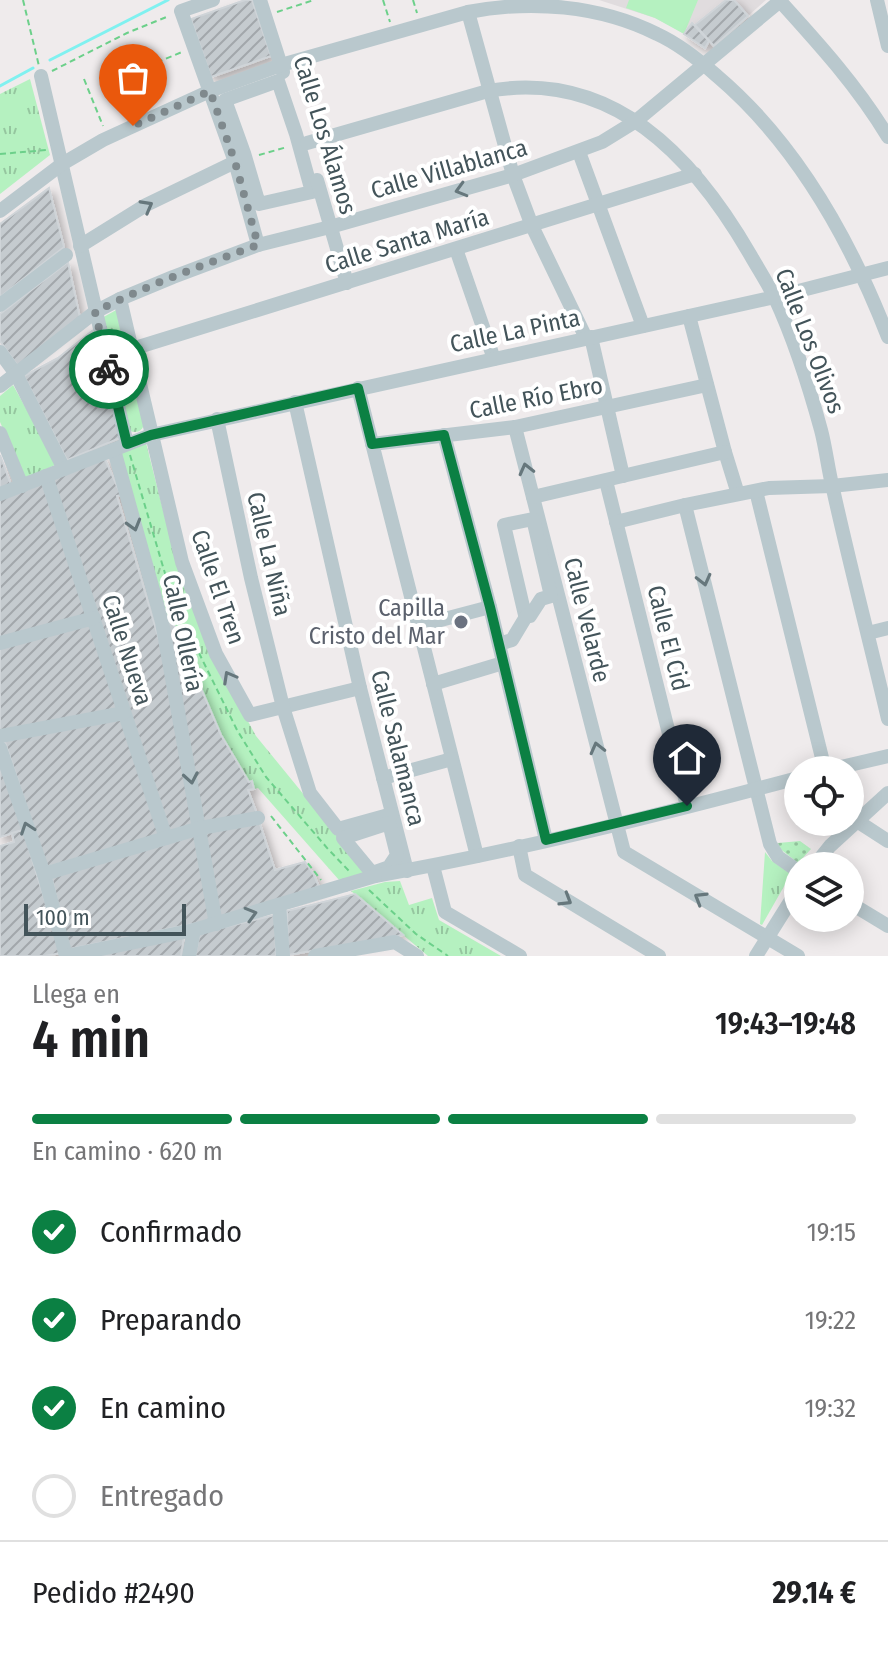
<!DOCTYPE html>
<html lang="es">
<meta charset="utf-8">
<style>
:root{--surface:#fff;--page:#f2f2f2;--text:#202124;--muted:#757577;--line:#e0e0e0;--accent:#0b8043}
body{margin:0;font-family:"Fira Sans Condensed",sans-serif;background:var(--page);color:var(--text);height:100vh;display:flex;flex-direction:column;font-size:30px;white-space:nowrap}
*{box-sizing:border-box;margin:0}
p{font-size:26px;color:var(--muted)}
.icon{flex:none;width:44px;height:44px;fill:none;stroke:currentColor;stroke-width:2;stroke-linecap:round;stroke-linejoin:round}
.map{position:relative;height:956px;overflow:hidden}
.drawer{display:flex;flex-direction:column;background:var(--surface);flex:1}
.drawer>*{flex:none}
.fabs{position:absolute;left:784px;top:756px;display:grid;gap:16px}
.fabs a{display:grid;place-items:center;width:80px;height:80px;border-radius:50%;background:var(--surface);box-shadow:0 4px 20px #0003;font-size:40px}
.scale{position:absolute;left:24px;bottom:20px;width:162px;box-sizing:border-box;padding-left:8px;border:4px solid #43545a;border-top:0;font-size:22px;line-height:28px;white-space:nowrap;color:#43545a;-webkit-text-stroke:6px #fff;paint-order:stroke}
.pin{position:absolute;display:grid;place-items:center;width:68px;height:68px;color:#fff;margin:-82px -34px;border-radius:50% 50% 50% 0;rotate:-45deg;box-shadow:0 0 8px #0007}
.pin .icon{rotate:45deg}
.courier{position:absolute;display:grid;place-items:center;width:80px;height:80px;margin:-40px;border:6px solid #0b8043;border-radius:50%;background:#fff;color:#222;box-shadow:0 2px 10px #0007}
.overview em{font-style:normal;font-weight:600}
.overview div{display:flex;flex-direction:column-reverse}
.overview{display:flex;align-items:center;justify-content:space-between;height:136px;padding:0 32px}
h1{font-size:52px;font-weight:600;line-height:60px}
.bar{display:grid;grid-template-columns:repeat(4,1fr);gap:12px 8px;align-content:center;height:96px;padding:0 32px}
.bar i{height:10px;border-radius:6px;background:var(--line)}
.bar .active{background:var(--accent)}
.bar p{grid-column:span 4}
.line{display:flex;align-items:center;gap:20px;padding:0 32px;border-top:2px solid var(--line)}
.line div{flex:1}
ol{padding:0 32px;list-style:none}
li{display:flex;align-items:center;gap:24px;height:88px}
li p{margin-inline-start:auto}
li .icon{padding:8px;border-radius:50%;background:var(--accent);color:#fff;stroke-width:4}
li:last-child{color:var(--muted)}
li i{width:44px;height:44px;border:4px solid var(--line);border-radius:50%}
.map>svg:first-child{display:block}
</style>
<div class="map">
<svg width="888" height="956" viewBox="0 0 888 956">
<defs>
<pattern id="grass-dots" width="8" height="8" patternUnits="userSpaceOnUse" patternTransform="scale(2)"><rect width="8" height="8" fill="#b5f1c0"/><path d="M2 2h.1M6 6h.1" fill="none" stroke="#95c69f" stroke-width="1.8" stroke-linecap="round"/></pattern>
<pattern id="park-tufts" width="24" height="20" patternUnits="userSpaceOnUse" patternTransform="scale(2)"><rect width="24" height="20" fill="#b5f1c0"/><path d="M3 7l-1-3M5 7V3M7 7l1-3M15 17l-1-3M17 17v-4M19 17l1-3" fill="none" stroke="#95c69f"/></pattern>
<pattern id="building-hatch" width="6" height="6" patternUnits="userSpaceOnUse" patternTransform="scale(2)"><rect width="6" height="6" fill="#c5cbcf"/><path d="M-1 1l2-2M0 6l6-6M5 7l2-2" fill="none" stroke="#a2a7ab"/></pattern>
<filter id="shadow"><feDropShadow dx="4.5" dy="4.5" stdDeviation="4" flood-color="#0004"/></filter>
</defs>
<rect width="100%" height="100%" fill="#efebec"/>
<path fill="#e0dcde" d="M599,0H766L714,46L709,42L705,48L678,30L655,18Z"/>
<path fill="url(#grass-dots)" d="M800,841L811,849L798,863L779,848L778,843Z"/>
<g fill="url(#park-tufts)">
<path d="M30,79L50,155L0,194V94Z"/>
<path d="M118,309L144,425C141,432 137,433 130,431L100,319Z"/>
<path d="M13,385L57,464L25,479L0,422V396Z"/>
<path d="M146,443L179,573L212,655L256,736L367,872L339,880L258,788L254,789L252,781L249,782L221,735L173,624H167L118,453Z"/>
<path d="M765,852L772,861L791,874L762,925L760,924Z"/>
<path d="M400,881L409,905L432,898L439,920L501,956H428L351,891L385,882Z"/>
</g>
<path fill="#b5f1c0" d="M629,0H698L684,34L655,18L626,8Z"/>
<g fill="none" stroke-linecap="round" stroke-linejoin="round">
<g stroke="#80f1f0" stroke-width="3">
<path d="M50,60L168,0"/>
<path d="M0,86L33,68"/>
</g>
</g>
<g fill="url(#building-hatch)" stroke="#cfd4d8" stroke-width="2" filter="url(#shadow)">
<path d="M245,0H252L271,56L211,77L191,19Z"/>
<path d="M726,0H734L748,16L714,46L695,25Z"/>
<path d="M692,23L709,41L705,48L684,34Z"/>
<path d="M49,188L64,247L0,297V224Z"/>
<path d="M68,262L80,318L18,366L0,341V314Z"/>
<path d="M92,331L120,438L67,460L24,376L58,358Z"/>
<path d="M0,455L11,485L0,489Z"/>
<path d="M104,457L121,495L117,496L162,650L196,824L170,832L52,478Z"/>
<path d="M44,481L88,615L0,639V499Z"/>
<path d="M90,623L119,712L0,732V647Z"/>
<path d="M173,623L221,735L249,782L252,781L254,789L248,790L257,814L203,824L167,624Z"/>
<path d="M121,718L159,835L47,867L4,739Z"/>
<path d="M0,763L23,830L0,837Z"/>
<path d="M259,821L275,870L305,862L314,875L319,887L220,918L205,830Z"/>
<path d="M23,830L61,953L45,956H0V846L14,842L12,833Z"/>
<path d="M197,833L212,920L69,949L51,875Z"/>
<path d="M355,894L403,935L288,955L287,911Z"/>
<path d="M275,915L276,956H195L200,933Z"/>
<path d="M184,935L181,956H90Z"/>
</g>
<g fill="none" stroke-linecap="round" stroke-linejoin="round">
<g stroke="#6cd08a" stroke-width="2" stroke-dasharray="6 4" stroke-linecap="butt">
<path d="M23,0L39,66"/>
<path d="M383,0L390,22"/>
<path d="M413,0L417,13"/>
<path d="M277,12L314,0"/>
<path d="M52,71L127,33L169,16"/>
<path d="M129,74L182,52"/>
<path d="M84,79L103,126"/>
<path d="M0,154L46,150"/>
<path d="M259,155L287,147"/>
<path d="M130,455L169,587L197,649L237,730L266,777L328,849L350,872"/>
<path d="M271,816L321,880"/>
<path d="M369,890L416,934L448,956"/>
</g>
<g stroke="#b9c8cd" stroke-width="14">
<path d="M213,0L181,11L235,162L258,245"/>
<path d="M260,0L283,72"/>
<path d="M877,0L888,46"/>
<path d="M468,12L513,175L532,226L586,338"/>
<path d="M41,76L127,444"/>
<path d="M278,81L296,134L312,192L259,204L244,153L225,100Z"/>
<path d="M307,143L488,91C613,69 694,157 751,256C759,270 768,284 775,298C794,339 809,386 821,430C826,449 828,469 833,489C850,566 870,642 888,719"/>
<path d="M579,152L643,326"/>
<path d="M317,180L347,283"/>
<path d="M0,211L62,164L103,140L210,91L281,65L468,12C531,0 599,5 657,34C679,44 699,60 717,76C797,144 850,239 888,337"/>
<path d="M80,246L146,205L235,162"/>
<path d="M456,249L494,359"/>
<path d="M120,299L182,562L216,654L250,715L360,688"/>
<path d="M0,305L66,255"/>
<path d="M689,316L725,452L738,494"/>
<path d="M591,337L623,476"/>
<path d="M132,349L695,174"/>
<path d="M0,352L16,374L64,469"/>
<path d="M0,386L95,312L120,299L173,277L258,245L330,227L513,175L602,142L636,121L780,1C819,44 858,87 888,137"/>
<path d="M358,388L477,856"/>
<path d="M295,402L360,688L407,871"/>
<path d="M217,419L251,578L283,707L310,793L338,829L392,814"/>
<path d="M515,427L624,852L798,956"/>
<path d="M0,433L22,486"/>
<path d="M444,435L490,607L546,840"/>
<path d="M372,444L515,427L707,385"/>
<path d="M114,450L162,622L216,924"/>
<path d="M46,476L166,838"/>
<path d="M606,481L687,806"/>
<path d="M756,491L825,770"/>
<path d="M0,494L151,435L775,297L888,268"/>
<path d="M533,497L725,452"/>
<path d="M685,505L770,844L778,857L798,871"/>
<path d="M533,519L551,596L541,599L530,616L525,615L504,525Z"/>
<path d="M616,522L685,505L769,488L832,486L888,480"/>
<path d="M418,626L490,607"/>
<path d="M868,633L888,628"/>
<path d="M0,643L94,618"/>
<path d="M499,644L512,640L527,615"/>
<path d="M433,684L503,663"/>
<path d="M0,736L124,713"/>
<path d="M0,748L44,874L66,956"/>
<path d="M828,770L888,756"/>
<path d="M383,778L452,759"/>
<path d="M857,821L888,841"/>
<path d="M389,823L397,855L389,867L372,873L343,838Z"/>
<path d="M519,846L525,875L659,956"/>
<path d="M433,866L445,912L520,956"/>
<path d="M814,866L830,846L888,793"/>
<path d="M44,874L200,828L258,818"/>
<path d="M375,876C517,851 659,815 798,778"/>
<path d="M850,903L888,926"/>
<path d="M279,905L283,956"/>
<path d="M66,956L194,930L345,885"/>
<path d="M189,956L194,930"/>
<path d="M315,956L395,942L417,956"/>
<path d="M756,956L798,889"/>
</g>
<path stroke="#b9c8cd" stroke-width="14" d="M345,885L375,876"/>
</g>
<defs><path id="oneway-chevron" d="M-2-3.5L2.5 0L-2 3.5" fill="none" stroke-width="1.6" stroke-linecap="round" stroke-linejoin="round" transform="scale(2)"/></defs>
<g stroke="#66777c">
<use href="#oneway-chevron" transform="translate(461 190) rotate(164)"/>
<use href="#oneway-chevron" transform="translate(147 206) rotate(-29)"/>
<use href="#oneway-chevron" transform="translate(526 469) rotate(-104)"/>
<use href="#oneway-chevron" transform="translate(134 525) rotate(74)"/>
<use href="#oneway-chevron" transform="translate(704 580) rotate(76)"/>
<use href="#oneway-chevron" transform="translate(229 677) rotate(-119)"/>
<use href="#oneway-chevron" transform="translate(597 748) rotate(-104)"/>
<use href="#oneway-chevron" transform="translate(191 778) rotate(80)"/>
<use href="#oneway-chevron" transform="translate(27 828) rotate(-109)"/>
<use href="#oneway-chevron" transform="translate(700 898) rotate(-149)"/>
<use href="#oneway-chevron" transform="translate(566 900) rotate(31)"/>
<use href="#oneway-chevron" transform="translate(251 914) rotate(-16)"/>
</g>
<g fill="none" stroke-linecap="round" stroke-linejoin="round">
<path stroke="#7f898d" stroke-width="8" stroke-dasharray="0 14.4" d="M109,369L95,312C147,285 203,265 258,245L235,162L210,91L133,126"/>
<path stroke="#0b8043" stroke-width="10" d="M109,369L127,444L151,435L358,388L372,444L444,435L490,607L546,840L687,806"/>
</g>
<circle fill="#6b7280" stroke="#fff" stroke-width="3" cx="461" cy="622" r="8"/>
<g text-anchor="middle" stroke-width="8" stroke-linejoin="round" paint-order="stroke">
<g font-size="24" fill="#43545a" stroke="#fff">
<text transform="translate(325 135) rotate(73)" y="8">Calle Los Álamos</text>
<text transform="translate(449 169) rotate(-16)" y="8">Calle Villablanca</text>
<text transform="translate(407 241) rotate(-17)" y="8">Calle Santa María</text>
<text transform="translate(515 331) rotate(-12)" y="8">Calle La Pinta</text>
<text transform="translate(810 341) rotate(69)" y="8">Calle Los Olivos</text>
<text transform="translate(536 398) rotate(-11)" y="8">Calle Río Ebro</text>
<text transform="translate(269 554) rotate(77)" y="8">Calle La Niña</text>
<text transform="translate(218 587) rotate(71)" y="8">Calle El Tren</text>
<text transform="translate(587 620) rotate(76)" y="8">Calle Velarde</text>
<text transform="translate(183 633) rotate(78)" y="8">Calle Ollería</text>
<text transform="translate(668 638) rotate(76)" y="8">Calle El Cid</text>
<text transform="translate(127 650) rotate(72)" y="8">Calle Nueva</text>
<text transform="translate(398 748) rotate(76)" y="8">Calle Salamanca</text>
</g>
<g font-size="24" fill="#5b616d" stroke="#fff" text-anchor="end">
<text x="445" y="616">Capilla<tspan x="445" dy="28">Cristo del Mar</tspan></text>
</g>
</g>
</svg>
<div class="fabs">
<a><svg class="icon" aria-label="locate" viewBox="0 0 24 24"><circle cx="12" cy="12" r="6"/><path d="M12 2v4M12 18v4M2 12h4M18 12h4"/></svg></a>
<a><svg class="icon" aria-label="layers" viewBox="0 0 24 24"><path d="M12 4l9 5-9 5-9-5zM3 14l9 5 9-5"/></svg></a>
</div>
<div class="scale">100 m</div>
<div class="pin" style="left:133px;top:126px;background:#ea580c"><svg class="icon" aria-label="bag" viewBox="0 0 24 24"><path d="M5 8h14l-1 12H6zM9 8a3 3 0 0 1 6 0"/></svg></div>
<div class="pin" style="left:687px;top:806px;background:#1f2937"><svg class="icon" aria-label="home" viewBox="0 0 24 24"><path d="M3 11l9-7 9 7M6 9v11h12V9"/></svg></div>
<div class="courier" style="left:109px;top:369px"><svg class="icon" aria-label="bike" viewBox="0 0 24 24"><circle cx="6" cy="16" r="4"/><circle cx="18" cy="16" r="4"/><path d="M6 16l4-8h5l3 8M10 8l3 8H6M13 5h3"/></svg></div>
</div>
<section class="drawer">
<div class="overview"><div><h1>4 min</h1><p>Llega en</p></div><em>19:43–19:48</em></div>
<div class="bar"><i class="active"></i><i class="active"></i><i class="active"></i><i></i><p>En camino · 620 m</p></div>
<ol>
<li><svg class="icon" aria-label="check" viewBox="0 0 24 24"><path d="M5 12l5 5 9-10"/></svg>Confirmado<p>19:15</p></li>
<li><svg class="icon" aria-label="check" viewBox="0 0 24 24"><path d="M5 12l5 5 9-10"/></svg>Preparando<p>19:22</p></li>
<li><svg class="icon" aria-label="check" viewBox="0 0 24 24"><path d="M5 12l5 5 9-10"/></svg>En camino<p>19:32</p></li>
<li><i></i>Entregado</li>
</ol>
<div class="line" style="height:104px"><div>Pedido #2490</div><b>29.14 €</b></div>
</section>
